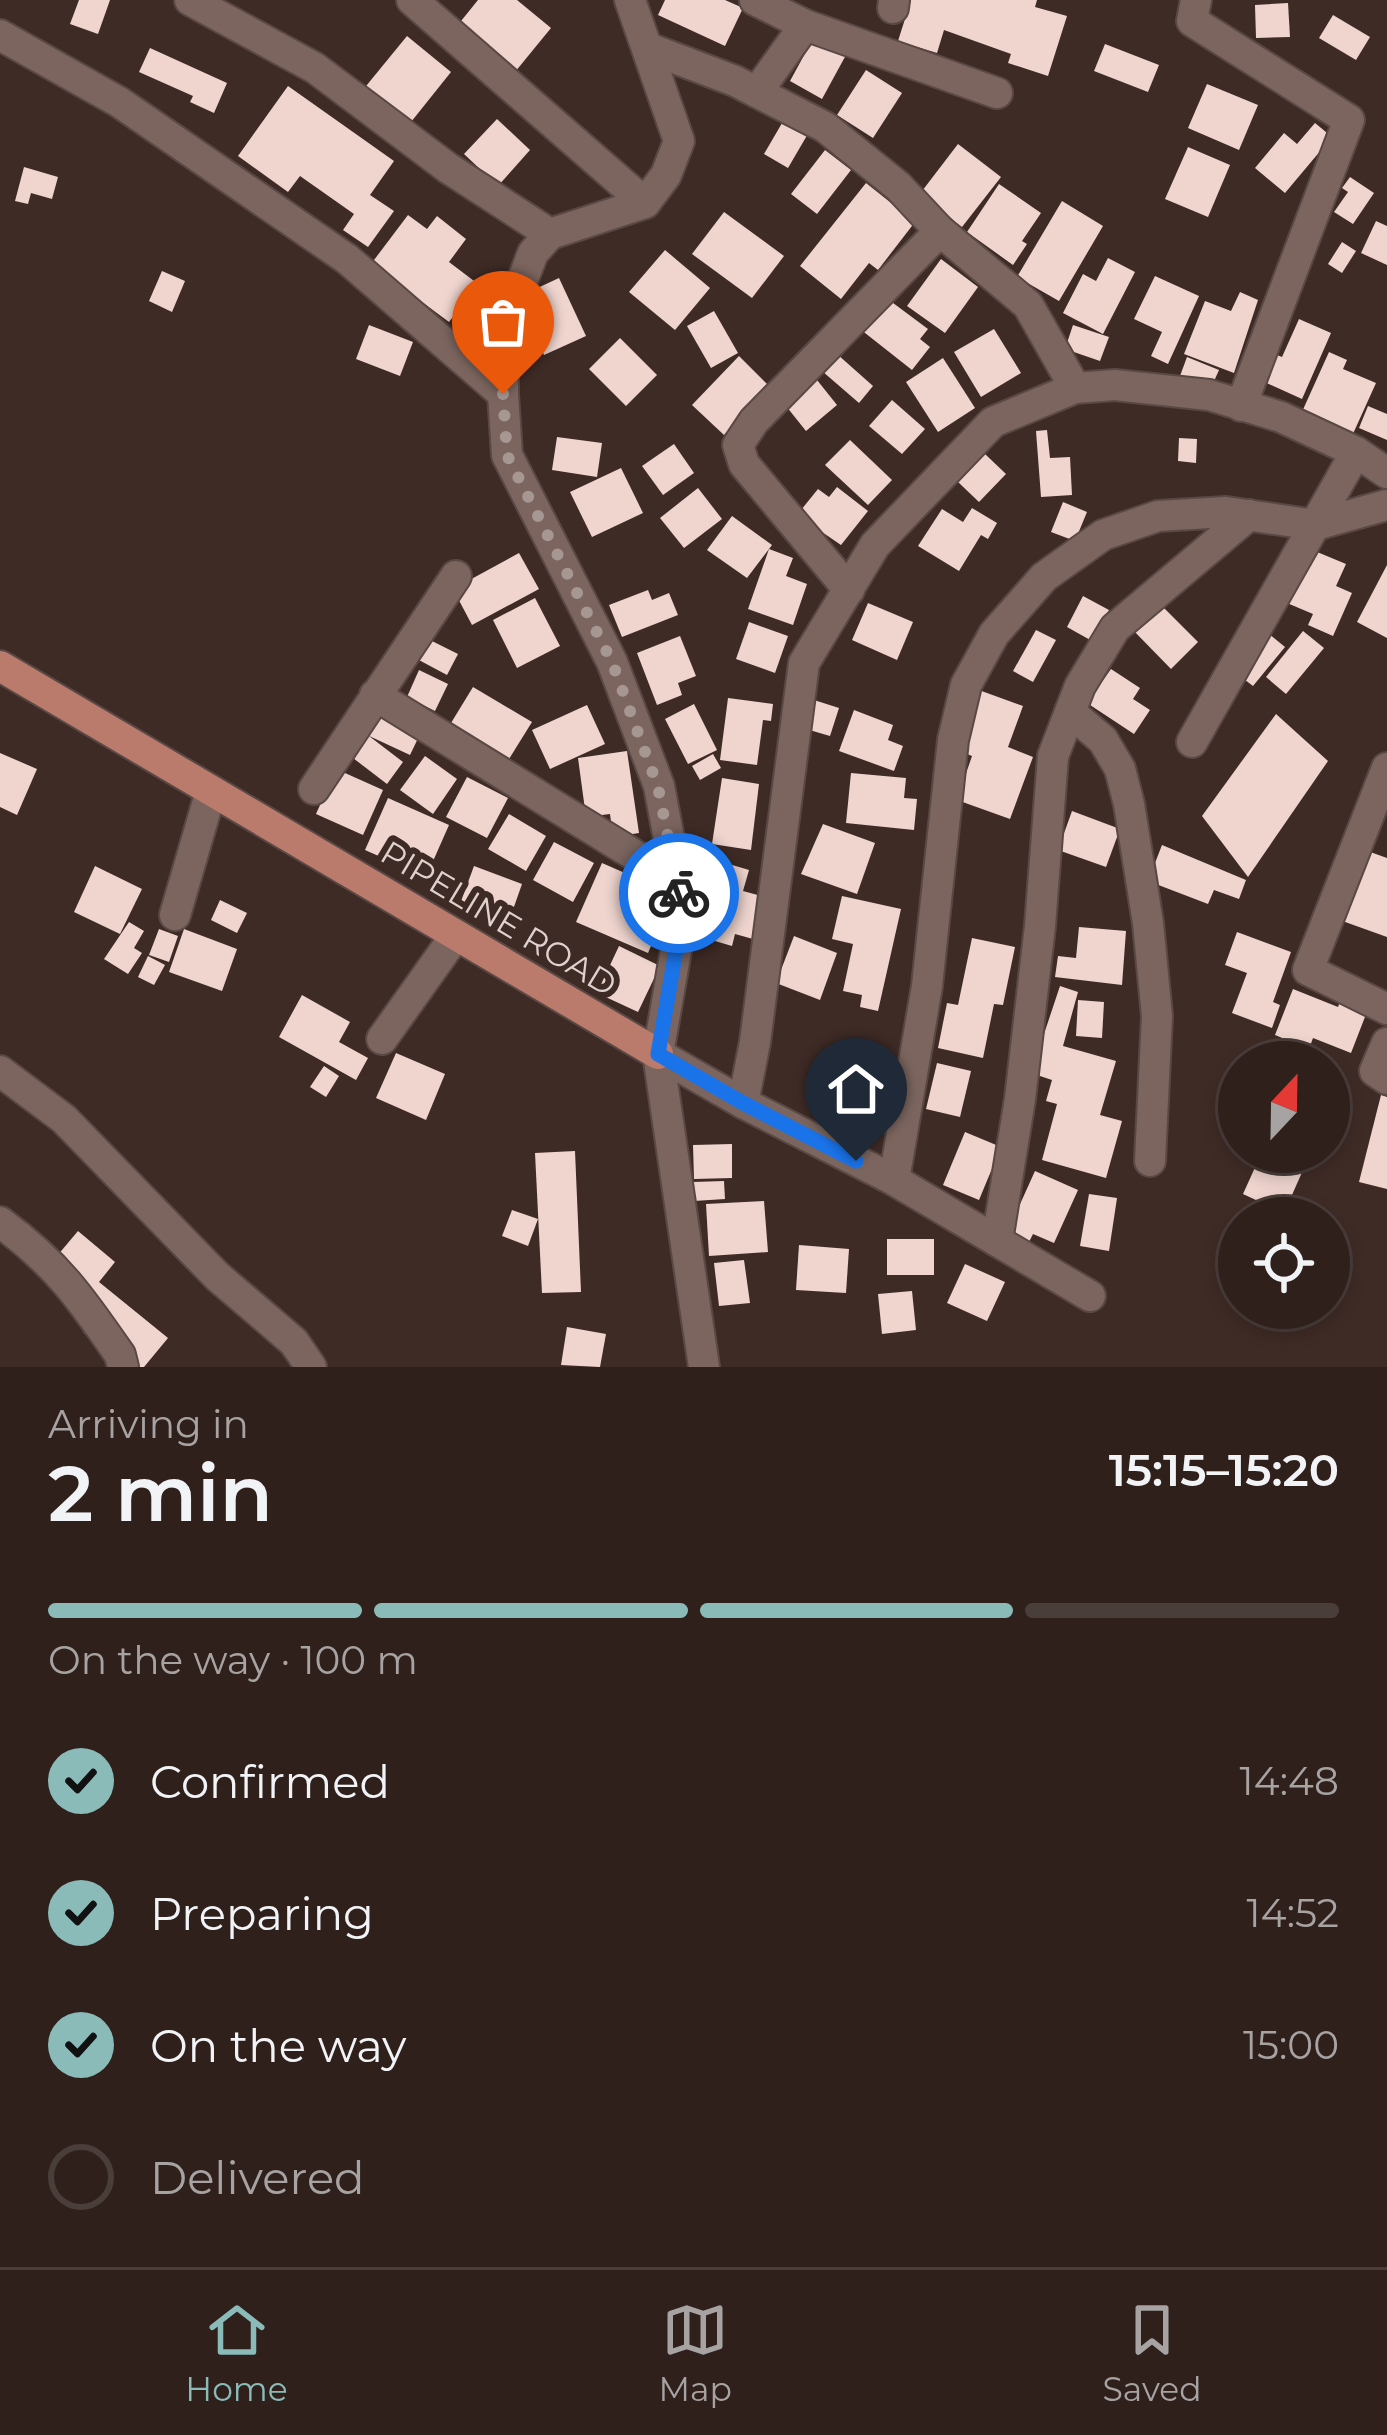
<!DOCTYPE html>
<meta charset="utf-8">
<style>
:root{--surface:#2f201c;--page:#372825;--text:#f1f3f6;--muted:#a7a3a3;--line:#4a3e3b;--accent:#8bbbb9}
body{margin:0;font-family:Montserrat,sans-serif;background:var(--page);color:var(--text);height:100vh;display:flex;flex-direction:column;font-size:45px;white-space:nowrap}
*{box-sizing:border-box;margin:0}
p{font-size:39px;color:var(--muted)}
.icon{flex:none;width:66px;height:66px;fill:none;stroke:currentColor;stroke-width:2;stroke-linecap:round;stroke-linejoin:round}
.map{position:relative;height:1367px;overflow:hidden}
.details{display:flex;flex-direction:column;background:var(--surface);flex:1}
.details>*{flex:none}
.needle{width:78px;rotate:22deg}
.controls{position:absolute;left:1218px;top:1041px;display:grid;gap:24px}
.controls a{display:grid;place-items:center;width:132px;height:132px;border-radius:50%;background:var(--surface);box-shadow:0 6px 18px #0003,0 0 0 3px var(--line);font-size:60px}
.pin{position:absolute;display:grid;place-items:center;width:102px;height:102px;color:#fff;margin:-123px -51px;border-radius:50% 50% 50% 0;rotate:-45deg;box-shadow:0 0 12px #0007}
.pin .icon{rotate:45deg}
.courier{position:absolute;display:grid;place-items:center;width:120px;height:120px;margin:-60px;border:9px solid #1a73e8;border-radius:50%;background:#fff;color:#222;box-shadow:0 3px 15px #0007}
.summary em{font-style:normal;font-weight:600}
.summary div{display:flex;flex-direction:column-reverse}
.summary{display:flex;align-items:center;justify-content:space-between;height:204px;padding:0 48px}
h1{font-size:78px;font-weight:600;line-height:90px}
.bar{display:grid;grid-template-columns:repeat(4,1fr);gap:18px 12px;align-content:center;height:144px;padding:0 48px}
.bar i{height:15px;border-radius:9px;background:var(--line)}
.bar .active{background:var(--accent)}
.bar p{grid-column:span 4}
ol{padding:0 48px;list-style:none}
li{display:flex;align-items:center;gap:36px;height:132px}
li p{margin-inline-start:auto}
li .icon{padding:12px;border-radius:50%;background:var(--accent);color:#111;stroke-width:4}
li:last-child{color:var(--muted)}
li i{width:66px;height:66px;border:6px solid var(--line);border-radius:50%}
.dock{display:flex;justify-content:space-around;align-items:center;height:168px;border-top:3px solid var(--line);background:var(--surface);font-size:33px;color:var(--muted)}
.dock a{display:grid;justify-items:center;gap:6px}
.dock .active{color:var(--accent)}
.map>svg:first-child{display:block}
</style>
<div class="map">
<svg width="1387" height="1367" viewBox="0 0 1387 1367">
<rect width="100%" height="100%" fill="#3f2b26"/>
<g fill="#f0d5cf">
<path d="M79,0H110L98,34L70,24Z"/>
<path d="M478,0H517L551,28L515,72L457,26Z"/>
<path d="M665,0H725L743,8L725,46L658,15Z"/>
<path d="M911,0H1037L1035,7L1067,16L1048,76L1008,63L1011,54L944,30L937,53L898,41Z"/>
<path d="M1288,3L1290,37L1256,38L1255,5Z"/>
<path d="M1333,15L1370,37L1356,60L1319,38Z"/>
<path d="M407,36L451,72L407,127L362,91Z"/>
<path d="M814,37L846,55L822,99L790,81Z"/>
<path d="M1105,44L1159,65L1148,92L1094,71Z"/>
<path d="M150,48L227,83L214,113L190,102L193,96L139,72Z"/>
<path d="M866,70L902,93L873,138L837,115Z"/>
<path d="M1207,84L1258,105L1239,150L1188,128Z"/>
<path d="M288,86L394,161L370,195L394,211L368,247L343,230L354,214L300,176L288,192L238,156Z"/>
<path d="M785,118L809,132L788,168L764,154Z"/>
<path d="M497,119L530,150L498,186L464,154Z"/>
<path d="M1315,123L1332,137L1285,193L1255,168L1284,133L1297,144Z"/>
<path d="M958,144L1001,177L962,227L919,195Z"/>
<path d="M1188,147L1230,165L1208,217L1165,199Z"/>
<path d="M825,150L851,170L817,214L791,194Z"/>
<path d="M24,167L58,177L52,199L31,193L28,204L15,201Z"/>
<path d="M1350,177L1374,193L1353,224L1334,212L1348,192L1342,188Z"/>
<path d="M866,183L915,222L878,270L869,263L841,299L800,266Z"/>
<path d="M999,184L1041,213L1022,241L1027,244L1013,265L967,232Z"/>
<path d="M1062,201L1103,226L1059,301L1017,277Z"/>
<path d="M724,212L784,256L752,298L692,254Z"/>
<path d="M408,215L427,229L437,216L466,239L449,262L478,284L449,322L371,264Z"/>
<path d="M1376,221L1387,226V265L1361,253Z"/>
<path d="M1342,242L1356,251L1342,273L1328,264Z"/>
<path d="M665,250L710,288L675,330L629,292Z"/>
<path d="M1108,258L1135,272L1103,334L1063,313L1083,274L1096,281Z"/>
<path d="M941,259L978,287L945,333L907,306Z"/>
<path d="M162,271L185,281L172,312L149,301Z"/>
<path d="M1155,276L1199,296L1168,364L1151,356L1162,332L1134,319Z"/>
<path d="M559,278L586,336L544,355L518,297Z"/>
<path d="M1240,292L1258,300L1234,373L1184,354L1205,301L1231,311Z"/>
<path d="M885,297L928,329L920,339L930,347L912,370L860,329Z"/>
<path d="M714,311L738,353L711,368L687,326Z"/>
<path d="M1299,319L1331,333L1302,399L1260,380L1272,353L1282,357Z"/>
<path d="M369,325L413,342L400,376L356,359Z"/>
<path d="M1073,325L1109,337L1100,361L1065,349Z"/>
<path d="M994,329L1021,373L981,397L954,352Z"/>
<path d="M620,338L657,375L626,406L589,369Z"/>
<path d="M1329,352L1347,360L1343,369L1376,383L1352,436L1301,414Z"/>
<path d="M837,354L873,386L859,403L822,371Z"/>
<path d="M739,356L770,387L724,435L692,405Z"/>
<path d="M1187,357L1219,370L1211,388L1180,376Z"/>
<path d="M943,358L975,408L938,432L906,382Z"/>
<path d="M817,380L837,405L806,431L786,406Z"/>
<path d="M892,400L925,429L902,454L869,426Z"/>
<path d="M1368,406L1387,414V440L1359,428Z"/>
<path d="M1047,430L1050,458L1070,457L1072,495L1041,497L1036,431Z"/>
<path d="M557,437L602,443L597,477L552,470Z"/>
<path d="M1179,438L1197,439L1196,463L1178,461Z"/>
<path d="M850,440L892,480L868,505L825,465Z"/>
<path d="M674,444L694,473L663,495L642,466Z"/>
<path d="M985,454L1006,474L979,502L958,482Z"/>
<path d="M621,468L643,513L592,537L570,492Z"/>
<path d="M837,487L868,511L841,545L797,515L818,489L829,497Z"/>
<path d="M698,488L722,519L684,548L660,518Z"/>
<path d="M1063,502L1087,512L1075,541L1051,532Z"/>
<path d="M972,508L997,523L988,539L981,535L959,571L918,546L942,509L963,522Z"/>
<path d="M732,516L772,545L747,578L707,550Z"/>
<path d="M769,549L793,558L786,576L807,584L793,625L748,609Z"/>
<path d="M1310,549L1346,564L1336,586L1352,593L1333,636L1308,625L1313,614L1287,603Z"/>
<path d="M519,553L539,589L472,625L453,589Z"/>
<path d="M1387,565V638L1357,622Z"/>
<path d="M648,590L652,600L669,593L678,615L622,637L609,605Z"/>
<path d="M1083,596L1109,610L1092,641L1067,627Z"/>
<path d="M535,598L560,646L517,668L493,620Z"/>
<path d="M868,603L913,622L897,660L852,640Z"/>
<path d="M1159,603L1198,642L1171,669L1132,629Z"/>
<path d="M749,622L788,636L775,673L736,659Z"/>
<path d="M1036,630L1056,640L1033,682L1013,671Z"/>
<path d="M1303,631L1324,648L1286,694L1266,677Z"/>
<path d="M1268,633L1285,647L1253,686L1236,673Z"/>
<path d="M680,636L696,676L678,683L682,695L657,705L637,653Z"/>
<path d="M428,639L458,654L447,675L417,659Z"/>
<path d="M1111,669L1140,688L1133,699L1150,710L1134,734L1087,703Z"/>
<path d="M419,670L448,684L435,711L407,697Z"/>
<path d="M473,687L532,722L509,759L451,723Z"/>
<path d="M976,689L1023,706L1008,747L1033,757L1010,819L957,800L972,756L954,749Z"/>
<path d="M728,698L773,704L771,721L763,720L757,765L720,760Z"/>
<path d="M814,700L839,708L830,736L806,729Z"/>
<path d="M694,704L717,750L688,764L665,719Z"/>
<path d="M381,705L423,728L410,755L367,735Z"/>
<path d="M587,705L605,744L550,769L532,730Z"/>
<path d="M854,710L893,725L888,740L903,746L894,771L839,751Z"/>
<path d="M1276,714L1328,761L1248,877L1202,816Z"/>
<path d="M369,736L403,762L387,784L353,758Z"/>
<path d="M627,751L639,833L613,837L610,814L586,817L578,758Z"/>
<path d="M0,753L37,769L17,815L0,807Z"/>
<path d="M713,754L721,768L700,780L692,766Z"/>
<path d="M425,756L457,779L433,814L400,790Z"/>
<path d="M336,769L383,790L363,835L316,814Z"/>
<path d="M851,773L906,778L904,798L917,799L914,830L846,823Z"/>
<path d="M467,777L508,798L487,838L446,817Z"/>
<path d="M722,778L759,784L751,850L712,844Z"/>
<path d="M388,798L449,825L426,877L365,850Z"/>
<path d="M1072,811L1120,829L1106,867L1058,850Z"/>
<path d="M509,814L546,836L526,871L488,849Z"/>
<path d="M823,824L875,843L857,894L801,874Z"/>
<path d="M554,842L594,863L573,902L533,880Z"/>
<path d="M1162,845L1246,880L1239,899L1214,890L1208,904L1148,881Z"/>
<path d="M1359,848L1387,858V937L1334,918Z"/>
<path d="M700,855L714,860L705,885L691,880Z"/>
<path d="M719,861L749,870L743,891L765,897L753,939L735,934L732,946L698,936Z"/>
<path d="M602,863L673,894L648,953L576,922Z"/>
<path d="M95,866L142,889L120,934L74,912Z"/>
<path d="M474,866L522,884L509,921L460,904Z"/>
<path d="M842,896L901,909L878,1011L860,1007L862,995L843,991L853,944L832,939Z"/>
<path d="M220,900L247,913L237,933L211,920Z"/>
<path d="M129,922L144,931L134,948L142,953L128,974L104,959Z"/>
<path d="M1079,927L1126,931L1122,985L1055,977L1058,956L1076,958Z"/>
<path d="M159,929L178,936L169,962L149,955Z"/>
<path d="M184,929L237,949L222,991L169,972Z"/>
<path d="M1237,932L1291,952L1273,1002L1280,1005L1272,1028L1232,1013L1247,973L1225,965Z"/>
<path d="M794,936L837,953L820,1000L776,983Z"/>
<path d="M972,938L1015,947L1003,1005L994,1004L983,1058L938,1048L947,1003L958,1005Z"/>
<path d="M619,946L660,966L638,1012L597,993Z"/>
<path d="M148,956L165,965L154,985L138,977Z"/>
<path d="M1060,986L1078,992L1063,1046L1116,1061L1100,1115L1122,1121L1106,1178L1042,1160L1057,1104L1046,1101L1052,1080L1031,1073Z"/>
<path d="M1293,989L1338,1007L1343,994L1370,1004L1351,1053L1313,1038L1309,1049L1275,1035Z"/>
<path d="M302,995L350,1022L339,1042L368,1058L356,1080L279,1037Z"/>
<path d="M1078,1000L1104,1002L1102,1038L1076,1036Z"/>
<path d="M396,1053L445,1074L426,1120L376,1098Z"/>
<path d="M937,1063L971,1071L960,1117L926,1109Z"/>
<path d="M324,1066L339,1076L326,1097L310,1087Z"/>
<path d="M1329,1070L1346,1078L1329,1114Z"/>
<path d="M1381,1095L1387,1097V1189L1359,1182Z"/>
<path d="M965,1132L1001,1147L979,1200L943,1185Z"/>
<path d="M732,1144V1178L694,1179L693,1145Z"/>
<path d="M575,1151L581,1292L542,1293L535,1153Z"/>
<path d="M1262,1152H1311L1284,1213L1243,1194Z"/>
<path d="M1035,1171L1078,1190L1054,1243L1033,1234L1029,1242L1007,1233Z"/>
<path d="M724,1181L725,1199L694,1201L693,1182Z"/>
<path d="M1089,1194L1117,1198L1109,1251L1080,1246Z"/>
<path d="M764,1201L768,1252L709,1256L706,1204Z"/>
<path d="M512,1210L538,1219L528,1246L502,1236Z"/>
<path d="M78,1231L115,1262L99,1282L168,1338L144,1367H125L83,1332L94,1319L41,1275Z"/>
<rect x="887" y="1239" width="47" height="36"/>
<path d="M799,1245L849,1249L846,1293L796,1290Z"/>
<path d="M744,1260L750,1303L719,1306L714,1263Z"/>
<path d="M965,1264L1005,1282L987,1321L947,1303Z"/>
<path d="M912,1291L916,1330L882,1334L878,1294Z"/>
<path d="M567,1327L606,1334L600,1367L561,1365Z"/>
</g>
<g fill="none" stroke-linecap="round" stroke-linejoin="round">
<g stroke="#594844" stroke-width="34">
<g id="minor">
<path d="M190,0L315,68L448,168L550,234"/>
<path d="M412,0L645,203"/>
<path d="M630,0L679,141L666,175L645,203L550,234L533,253L513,305L503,357V394L507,455L612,662L659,786L679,891V933L658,1054L704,1367"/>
<path d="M755,0L805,25L997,93"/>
<path d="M1196,0L1192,21L1349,120L1241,406"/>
<path d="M893,8L894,0"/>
<path d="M0,35L119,102L347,259L503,394"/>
<path d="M648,48L735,81L825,127L898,186L940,231L1028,305L1075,388"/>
<path d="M757,92L805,25"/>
<path d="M849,590L744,464L738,445L754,421L940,231"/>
<path d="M375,695L675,880"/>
<path d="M1070,712L1103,740L1120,769L1129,804L1148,923L1157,1016L1150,1161"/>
<path d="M1192,742L1356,452"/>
<path d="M1387,768L1308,970L1387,1009"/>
<path d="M314,789L456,576"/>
<path d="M175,915L211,791"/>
<path d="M382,1039L456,935"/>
<path d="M1387,1043L1375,1071L1387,1079"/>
<path d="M658,1054L743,1103L894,1180L1090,1296"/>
<path d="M0,1071L64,1119L217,1276L294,1342L311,1367"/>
<path d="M743,1103L755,1042L804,663L875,545L993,422L1075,388L1115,385L1209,395L1281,417L1356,452L1387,473"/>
<path d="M894,1180L927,986L953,740L966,685L994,634L1044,577L1103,535L1158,516L1226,512L1315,525L1387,505"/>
<path d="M0,1222C57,1264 80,1297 120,1355L123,1367"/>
<path d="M997,1241L1020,1099L1040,926L1053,756L1080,686L1115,628L1249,515"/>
</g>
</g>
<g stroke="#594844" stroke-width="34">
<path id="major" d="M0,666L658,1054"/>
</g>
<use href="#minor" stroke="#7c655f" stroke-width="30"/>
<use href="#major" stroke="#ba7a6c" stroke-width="30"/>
</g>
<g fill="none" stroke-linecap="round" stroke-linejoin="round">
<path stroke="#a69793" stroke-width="12" stroke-dasharray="0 21.6" d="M503,394L507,455L612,662L658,787L679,893"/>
<path stroke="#1a73e8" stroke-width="15" d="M679,893V933L658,1054L743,1103L856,1161"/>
</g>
<g text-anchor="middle" stroke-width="12" stroke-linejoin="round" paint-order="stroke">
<g font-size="33" fill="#ded1ce" stroke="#3f2b26">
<text transform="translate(499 918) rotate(31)" y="12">PIPELINE ROAD</text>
</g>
</g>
</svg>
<div class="controls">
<a><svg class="needle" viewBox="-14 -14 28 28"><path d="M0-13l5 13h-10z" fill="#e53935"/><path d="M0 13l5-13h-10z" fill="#a7a3a3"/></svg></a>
<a><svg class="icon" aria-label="locate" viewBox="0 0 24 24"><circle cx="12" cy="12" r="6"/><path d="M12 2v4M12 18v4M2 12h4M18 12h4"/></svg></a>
</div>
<div class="pin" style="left:503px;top:394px;background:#ea580c"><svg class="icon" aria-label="bag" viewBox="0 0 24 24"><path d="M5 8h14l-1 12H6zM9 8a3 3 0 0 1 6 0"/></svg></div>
<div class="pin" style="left:856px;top:1161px;background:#1f2937"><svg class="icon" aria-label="home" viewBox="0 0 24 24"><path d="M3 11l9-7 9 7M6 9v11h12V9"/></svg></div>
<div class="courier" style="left:679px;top:893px"><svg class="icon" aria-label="bike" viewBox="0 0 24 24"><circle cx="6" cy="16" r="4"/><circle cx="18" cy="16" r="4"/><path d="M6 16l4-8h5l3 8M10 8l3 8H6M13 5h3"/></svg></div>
</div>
<section class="details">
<div class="summary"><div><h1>2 min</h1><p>Arriving in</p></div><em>15:15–15:20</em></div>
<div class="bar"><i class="active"></i><i class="active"></i><i class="active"></i><i></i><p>On the way · 100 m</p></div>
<ol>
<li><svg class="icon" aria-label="check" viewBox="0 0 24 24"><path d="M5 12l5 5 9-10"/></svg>Confirmed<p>14:48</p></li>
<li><svg class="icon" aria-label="check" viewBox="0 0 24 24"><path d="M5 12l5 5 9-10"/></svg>Preparing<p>14:52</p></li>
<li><svg class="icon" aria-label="check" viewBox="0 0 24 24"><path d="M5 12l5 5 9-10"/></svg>On the way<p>15:00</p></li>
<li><i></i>Delivered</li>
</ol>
</section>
<nav class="dock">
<a class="active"><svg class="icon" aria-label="home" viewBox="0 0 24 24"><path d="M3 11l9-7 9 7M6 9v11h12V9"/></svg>Home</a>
<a><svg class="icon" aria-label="map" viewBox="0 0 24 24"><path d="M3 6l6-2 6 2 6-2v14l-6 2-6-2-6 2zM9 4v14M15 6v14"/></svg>Map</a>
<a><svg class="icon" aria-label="saved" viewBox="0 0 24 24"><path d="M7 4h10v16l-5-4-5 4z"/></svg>Saved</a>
</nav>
